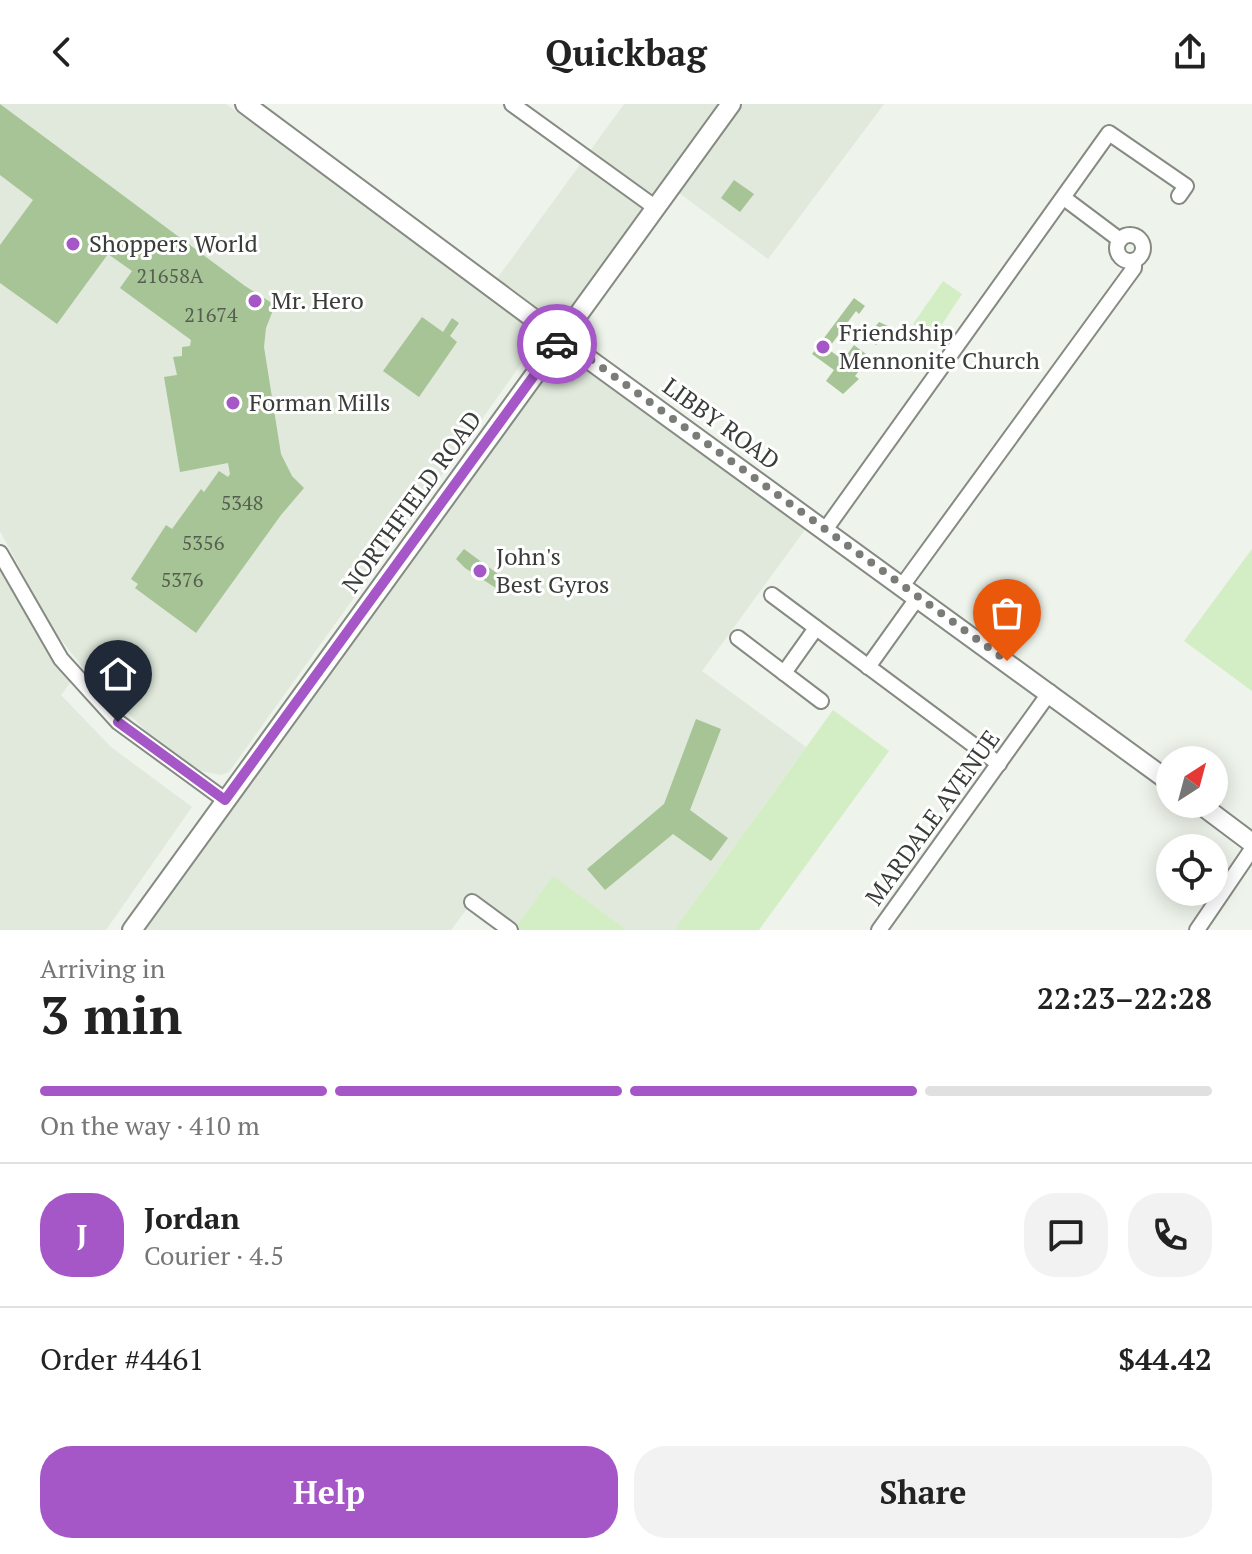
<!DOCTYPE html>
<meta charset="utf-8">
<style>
:root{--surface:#fff;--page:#f2f2f2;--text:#222;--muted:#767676;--line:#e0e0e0;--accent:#a556c7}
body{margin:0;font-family:"PT Serif",serif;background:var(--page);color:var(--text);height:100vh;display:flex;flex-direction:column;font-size:30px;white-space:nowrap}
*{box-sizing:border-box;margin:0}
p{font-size:26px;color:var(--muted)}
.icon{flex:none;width:44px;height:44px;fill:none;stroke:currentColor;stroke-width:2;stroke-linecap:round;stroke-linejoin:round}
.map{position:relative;height:826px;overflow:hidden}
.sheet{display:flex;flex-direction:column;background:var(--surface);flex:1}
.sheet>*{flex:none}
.needle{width:52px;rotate:36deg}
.buttons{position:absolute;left:1156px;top:642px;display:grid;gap:16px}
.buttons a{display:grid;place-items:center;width:72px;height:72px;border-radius:50%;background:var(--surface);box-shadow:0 4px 20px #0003;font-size:40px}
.pin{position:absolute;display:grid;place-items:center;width:68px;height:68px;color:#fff;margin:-82px -34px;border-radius:50% 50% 50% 0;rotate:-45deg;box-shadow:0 0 8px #0007}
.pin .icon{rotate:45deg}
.courier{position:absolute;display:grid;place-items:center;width:80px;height:80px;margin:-40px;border:6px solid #a556c7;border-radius:50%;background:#fff;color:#222;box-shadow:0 2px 10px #0007}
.head em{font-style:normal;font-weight:800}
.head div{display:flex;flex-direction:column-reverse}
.head{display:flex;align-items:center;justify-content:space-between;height:136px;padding:0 40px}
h1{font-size:52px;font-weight:800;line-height:60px}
.bar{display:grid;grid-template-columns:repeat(4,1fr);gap:12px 8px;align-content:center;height:96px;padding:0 40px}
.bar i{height:10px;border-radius:6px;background:var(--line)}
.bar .active{background:var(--accent)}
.bar p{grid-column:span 4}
.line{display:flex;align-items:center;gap:20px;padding:0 40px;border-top:2px solid var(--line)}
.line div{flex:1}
.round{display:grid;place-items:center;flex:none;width:84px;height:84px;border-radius:32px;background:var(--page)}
.primary-button{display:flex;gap:16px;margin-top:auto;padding:16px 40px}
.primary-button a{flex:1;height:92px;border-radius:32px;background:var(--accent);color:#fff;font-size:32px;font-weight:800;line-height:92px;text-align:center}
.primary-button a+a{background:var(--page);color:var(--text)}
header{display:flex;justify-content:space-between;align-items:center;height:104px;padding:0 40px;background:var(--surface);font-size:36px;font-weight:800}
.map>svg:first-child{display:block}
</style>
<header><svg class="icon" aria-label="back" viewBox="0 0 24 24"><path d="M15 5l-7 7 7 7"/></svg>Quickbag<svg class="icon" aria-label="share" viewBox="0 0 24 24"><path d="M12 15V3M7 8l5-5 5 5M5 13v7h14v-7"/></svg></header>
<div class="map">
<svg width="1252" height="826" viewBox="0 0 1252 826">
<rect width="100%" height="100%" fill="#eef4eb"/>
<g fill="#e0e9db">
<path d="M0,0H226L525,219L532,235L524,256L472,329L229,668L221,671L201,667L148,629L86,567L53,526L0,427Z"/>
<path d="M624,0H884L768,155L671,83L561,235L812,416L702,567L806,643L674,826H627L553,773L514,826L472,798L451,826H132L560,235L491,183Z"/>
<path d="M0,449L76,571L61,591L111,643L192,703L106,826H0Z"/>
</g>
<g fill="#d3eec4">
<path d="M943,177L962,190L933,234L913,220Z"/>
<path d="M1252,445V587L1184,537Z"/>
<path d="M833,606L889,647L759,826H674Z"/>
<path d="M553,772L627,826H514Z"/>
</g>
<g fill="#a6c495">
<path d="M0,0L245,182L275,201L266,224L264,243L281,350L292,372L304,384L281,411L196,529L135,484L138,480L131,475L166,421L172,425L201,385L204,388L219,367L228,373L230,370L228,359L180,368L164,273L177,271L173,253L182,252V243L190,242L191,236L120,184L132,167L108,150L57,220L0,179V141L33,96L0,71Z"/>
<path d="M734,76L754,90L740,108L721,94Z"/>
<path d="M854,194L865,202L859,210L856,207L828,245L843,256L854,241L870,253L855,272L859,275L843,290L826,277L834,266L812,250Z"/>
<path d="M422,213L443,228L452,214L459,219L450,232L457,238L419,293L383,267Z"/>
<path d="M879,218L890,223L876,241L870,236L873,232L870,229Z"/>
<path d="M464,445L506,476L505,482L499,486L465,464L456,455Z"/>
<path d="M696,615L721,625L690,706L728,734L711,757L673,730L605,786L587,765L664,700Z"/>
</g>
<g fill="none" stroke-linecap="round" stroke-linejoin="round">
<g stroke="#858a82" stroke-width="18">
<g id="minor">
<path d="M512,0L656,104"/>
<path d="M1064,94L1120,136"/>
<circle cx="1130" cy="144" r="13"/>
<path d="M825,426L1109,29L1186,82L1179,92"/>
<path d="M0,449L61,555L118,618L225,696"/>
<path d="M902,482L1134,164V157"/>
<path d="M772,491L999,660"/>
<path d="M738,534L821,597"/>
<path d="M868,563L918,493"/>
<path d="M784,569L816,524"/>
<path d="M472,798L510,826"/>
<path d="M879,826L1050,588"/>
<path d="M1197,826L1252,745"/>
</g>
</g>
<g stroke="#858a82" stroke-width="22">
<g id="major">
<path d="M245,0L561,235L1170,678"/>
<path d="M1200,700L1252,739"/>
<path d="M132,826L731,0"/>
</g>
</g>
<use href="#minor" stroke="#fff" stroke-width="14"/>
<use href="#major" stroke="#fff" stroke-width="18"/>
</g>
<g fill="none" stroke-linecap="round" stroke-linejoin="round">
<path stroke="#797c77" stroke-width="8" stroke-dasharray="0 14.4" d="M557,240L561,235L600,262L1007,557"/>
<path stroke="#a556c7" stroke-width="10" d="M118,618L225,696L557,240"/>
</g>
<g fill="#a556c7" stroke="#fff" stroke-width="3">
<circle cx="73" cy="140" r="8"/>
<circle cx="255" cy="197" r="8"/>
<circle cx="823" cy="243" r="8"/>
<circle cx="233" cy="299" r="8"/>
<circle cx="480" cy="467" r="8"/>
</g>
<g text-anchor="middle" stroke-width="6" stroke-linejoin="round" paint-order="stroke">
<g font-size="20" fill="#555e50">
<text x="170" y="179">21658A</text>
<text x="211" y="218">21674</text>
<text x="242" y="406">5348</text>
<text x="203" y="446">5356</text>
<text x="182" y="483">5376</text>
</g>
<g font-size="24" fill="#3a3c39" stroke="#fff" text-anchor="start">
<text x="89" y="148">Shoppers World</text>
<text x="271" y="205">Mr. Hero</text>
<text x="839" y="237">Friendship<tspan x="839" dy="28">Mennonite Church</tspan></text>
<text x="249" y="307">Forman Mills</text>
<text x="496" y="461">John's<tspan x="496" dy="28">Best Gyros</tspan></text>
</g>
<g font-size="24" fill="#3a3c39" stroke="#fff">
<text transform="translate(721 320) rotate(36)" y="8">LIBBY ROAD</text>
<text transform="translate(412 398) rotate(-54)" y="8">NORTHFIELD ROAD</text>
<text transform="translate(933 714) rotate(-54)" y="8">MARDALE AVENUE</text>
</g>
</g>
</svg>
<div class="buttons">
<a><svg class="needle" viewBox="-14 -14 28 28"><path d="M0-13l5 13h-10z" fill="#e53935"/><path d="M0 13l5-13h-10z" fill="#767676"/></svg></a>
<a><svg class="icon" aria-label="locate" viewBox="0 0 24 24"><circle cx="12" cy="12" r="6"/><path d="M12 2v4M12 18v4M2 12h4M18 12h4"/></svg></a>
</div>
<div class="pin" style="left:1007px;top:557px;background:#ea580c"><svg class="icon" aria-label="bag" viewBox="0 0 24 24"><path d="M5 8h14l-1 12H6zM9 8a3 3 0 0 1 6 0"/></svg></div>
<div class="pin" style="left:118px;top:618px;background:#1f2937"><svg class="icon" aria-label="home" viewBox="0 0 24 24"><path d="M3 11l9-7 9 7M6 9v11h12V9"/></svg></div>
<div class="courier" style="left:557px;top:240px"><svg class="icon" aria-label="car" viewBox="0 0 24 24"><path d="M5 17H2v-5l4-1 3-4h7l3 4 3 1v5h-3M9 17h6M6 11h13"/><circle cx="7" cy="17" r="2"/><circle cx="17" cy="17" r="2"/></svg></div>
</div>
<section class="sheet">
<div class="head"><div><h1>3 min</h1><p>Arriving in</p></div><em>22:23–22:28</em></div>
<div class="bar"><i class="active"></i><i class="active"></i><i class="active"></i><i></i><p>On the way · 410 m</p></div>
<div class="line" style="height:144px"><b class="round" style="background:var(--accent);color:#fff">J</b><div><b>Jordan</b><p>Courier · 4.5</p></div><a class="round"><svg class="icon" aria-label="chat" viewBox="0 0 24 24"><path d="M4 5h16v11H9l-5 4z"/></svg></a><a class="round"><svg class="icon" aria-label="phone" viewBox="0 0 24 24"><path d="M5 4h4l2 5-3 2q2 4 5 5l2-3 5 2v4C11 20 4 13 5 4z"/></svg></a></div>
<div class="line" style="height:104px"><div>Order #4461</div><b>$44.42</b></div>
<div class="primary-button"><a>Help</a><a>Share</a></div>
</section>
